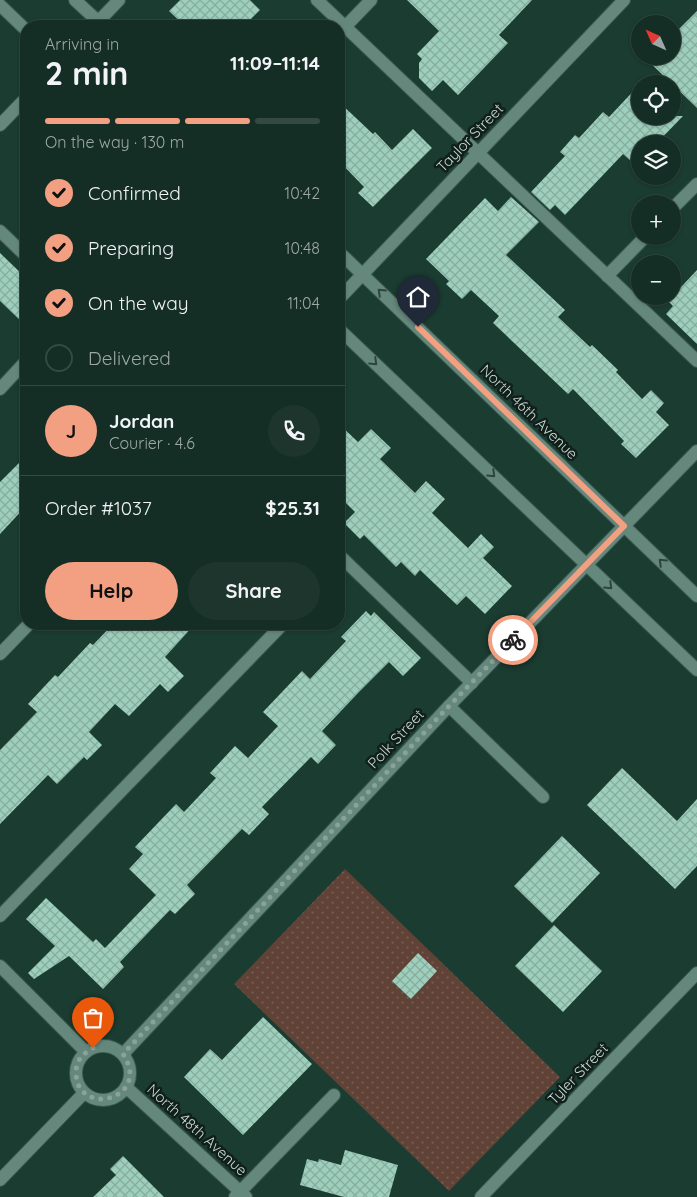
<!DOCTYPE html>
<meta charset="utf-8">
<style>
:root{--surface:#142d25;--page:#1d352d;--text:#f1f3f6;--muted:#9da8a7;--line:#334942;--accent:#f2a081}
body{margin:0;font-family:Quicksand,sans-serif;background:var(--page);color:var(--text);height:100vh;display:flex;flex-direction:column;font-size:19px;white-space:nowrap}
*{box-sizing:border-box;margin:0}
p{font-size:16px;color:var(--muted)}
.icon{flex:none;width:28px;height:28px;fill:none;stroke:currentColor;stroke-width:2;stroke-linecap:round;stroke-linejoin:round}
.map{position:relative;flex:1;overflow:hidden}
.drawer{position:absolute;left:20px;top:20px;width:325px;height:610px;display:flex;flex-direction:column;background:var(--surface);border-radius:20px;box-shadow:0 1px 4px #0004,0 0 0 1px var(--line)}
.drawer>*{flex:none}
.needle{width:32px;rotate:315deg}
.controls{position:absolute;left:631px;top:15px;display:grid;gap:10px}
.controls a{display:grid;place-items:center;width:50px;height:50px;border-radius:50%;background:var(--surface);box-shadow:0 1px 4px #0004,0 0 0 1px var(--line);font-size:25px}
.pin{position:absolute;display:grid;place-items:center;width:42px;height:42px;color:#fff;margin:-51px -21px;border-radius:50% 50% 50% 0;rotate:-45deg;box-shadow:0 0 5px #0007}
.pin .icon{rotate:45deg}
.courier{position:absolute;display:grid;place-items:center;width:50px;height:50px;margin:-25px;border:4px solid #f2a081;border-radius:50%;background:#fff;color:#222;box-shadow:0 1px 6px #0007}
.summary em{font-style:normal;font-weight:700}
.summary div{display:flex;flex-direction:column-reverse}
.summary{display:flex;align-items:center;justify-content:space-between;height:85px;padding:0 25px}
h1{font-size:32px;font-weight:700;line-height:38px}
.bar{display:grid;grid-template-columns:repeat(4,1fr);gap:8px 5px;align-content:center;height:60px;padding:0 25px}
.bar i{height:6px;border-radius:4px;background:var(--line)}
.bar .on{background:var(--accent)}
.bar p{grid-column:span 4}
.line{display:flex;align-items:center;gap:12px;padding:0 25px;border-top:1px solid var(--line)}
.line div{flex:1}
.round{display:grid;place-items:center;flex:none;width:52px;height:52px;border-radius:26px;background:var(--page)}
ol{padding:0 25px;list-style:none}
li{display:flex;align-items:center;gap:15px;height:55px}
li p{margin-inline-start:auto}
li .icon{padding:5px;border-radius:50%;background:var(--accent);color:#111;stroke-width:4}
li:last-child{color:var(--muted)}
li i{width:28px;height:28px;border:2px solid var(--line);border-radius:50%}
.action{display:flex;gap:10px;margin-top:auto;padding:10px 25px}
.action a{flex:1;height:58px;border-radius:30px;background:var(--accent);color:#111;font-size:20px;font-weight:700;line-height:58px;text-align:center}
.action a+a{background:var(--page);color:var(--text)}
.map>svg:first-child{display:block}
</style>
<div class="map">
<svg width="697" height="1197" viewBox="0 0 697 1197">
<defs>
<pattern id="park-dots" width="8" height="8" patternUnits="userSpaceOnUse" patternTransform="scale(1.25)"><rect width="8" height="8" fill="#604237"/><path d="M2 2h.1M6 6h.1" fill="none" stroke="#755d53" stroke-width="1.8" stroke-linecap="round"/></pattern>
<pattern id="building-cross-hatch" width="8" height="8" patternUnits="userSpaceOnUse" patternTransform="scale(1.25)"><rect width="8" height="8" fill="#9ecfbd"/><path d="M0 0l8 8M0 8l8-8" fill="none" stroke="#86ac9e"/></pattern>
</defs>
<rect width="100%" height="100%" fill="#1b3c31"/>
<path fill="url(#park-dots)" d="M345,869L560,1077L449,1191L234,984Z"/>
<g fill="url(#building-cross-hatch)">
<path d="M180,0H250L260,10L244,26H185L169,11Z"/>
<path d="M407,0H532L499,35L508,43L458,95L443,80L432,91L419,78V63L422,59L417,54L439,31Z"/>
<path d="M697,11V108L643,56H672V36Z"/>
<path d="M640,84V116H683L657,143L653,140L649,144H640V153L632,162L623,154L565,215L555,205L550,210L531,192L565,156L560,152L575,135L579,138L603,112L609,117Z"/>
<path d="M339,102L373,134L375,132L392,150L413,129L432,148L373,207L358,193L364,187L339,161Z"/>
<path d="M511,197L539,222L506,255L565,310L558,317L590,347L592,345L618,370L616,372L642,399L651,390L664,403L656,412L669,425L636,458L621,444L624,441L573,389L568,394L493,323L499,316L471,290L462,299L446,284L449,281L426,259L485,198L498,211Z"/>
<path d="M0,253L26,278V326L0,301Z"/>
<path d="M697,270V344L666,314L673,306L668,301Z"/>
<path d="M339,424L358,442L371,429L391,448L380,459L415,493L426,481L445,499L432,513L468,548L481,534L494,547L483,558L512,586L485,614L466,596L457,605L420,570L415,576L401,562L396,567L364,535L360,539L344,523L355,512L339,496Z"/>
<path d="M26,456V506L0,534V482Z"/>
<path d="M366,611L371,616L374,612L421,658L403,676L389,662L359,692L322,731L336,745L318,764L311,757L262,807L269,814L249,835L242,829L187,885L195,894L175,914L170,910L120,962L124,967L103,989L69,956L34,979L28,973L55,946L26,919L46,898L93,942L96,939L105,948L156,895L129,869L143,854L135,847L176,804L184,812L216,778L210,773L235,746L248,758L278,726L263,712L302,671L310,679L346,641L341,637Z"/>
<path d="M113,624H195L165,657L184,676L168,692L160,684L129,716L115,704L89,732L102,745L87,760L84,757L57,784L48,775L0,824V750L37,712L28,704L55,675L58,677L90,643L93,645Z"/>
<path d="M622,768L677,821L697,799V866L675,889L587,805Z"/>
<path d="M562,836L600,873L552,923L514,886Z"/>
<path d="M554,925L602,971L563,1012L515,966Z"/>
<path d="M418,953L437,971L411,999L392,981Z"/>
<path d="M263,1017L312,1064L243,1135L184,1077L210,1049L222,1060Z"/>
<path d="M345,1150L398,1165L389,1197H344L300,1185L307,1159L318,1162L319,1159L341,1165Z"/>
<path d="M123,1156L164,1197H93L116,1175L110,1169Z"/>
</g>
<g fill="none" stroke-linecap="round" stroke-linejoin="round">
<g stroke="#3c5951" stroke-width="14">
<g id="minor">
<path d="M75,0L103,26"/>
<path d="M317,0L697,361"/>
<path d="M0,5L26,30"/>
<path d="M94,26L119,0"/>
<path d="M345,27L371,0"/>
<path d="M0,125L26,98"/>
<path d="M672,209L697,184"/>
<path d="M0,231L26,256"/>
<path d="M339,252L697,596"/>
<path d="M607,276L646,236"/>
<path d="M339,299L624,0"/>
<path d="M339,329L697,670"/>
<path d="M0,389L26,361"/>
<path d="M339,555L472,683"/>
<path d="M0,654L29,624"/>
<path d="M449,706L543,797"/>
<path d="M0,916L283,624"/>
<path d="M0,966L86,1052"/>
<circle cx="103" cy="1073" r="27"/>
<path d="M123,1054L449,706L697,451"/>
<path d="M126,1087L246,1197"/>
<path d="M0,1180L84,1093"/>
<path d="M235,1197L334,1095"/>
<path d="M481,1197L697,973"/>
</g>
</g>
<use href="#minor" stroke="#65887c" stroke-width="12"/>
</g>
<defs><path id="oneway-chevron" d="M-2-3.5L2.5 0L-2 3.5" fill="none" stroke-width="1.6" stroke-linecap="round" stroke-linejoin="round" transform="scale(1.25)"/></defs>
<g stroke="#2e443d">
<use href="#oneway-chevron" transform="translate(381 292) rotate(-136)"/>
<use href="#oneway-chevron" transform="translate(374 362) rotate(44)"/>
<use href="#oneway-chevron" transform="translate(492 474) rotate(44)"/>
<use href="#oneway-chevron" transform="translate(662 562) rotate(-136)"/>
<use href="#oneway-chevron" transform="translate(609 586) rotate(44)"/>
</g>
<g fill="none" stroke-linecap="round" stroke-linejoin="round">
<path stroke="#8ba29a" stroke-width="5" stroke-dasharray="0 9" d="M93,1048C83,1053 76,1061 76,1072C76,1119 153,1099 123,1054L449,706L513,640"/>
<path stroke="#f2a081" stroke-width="6" d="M418,327L624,526L513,640"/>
</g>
<g text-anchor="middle" stroke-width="5" stroke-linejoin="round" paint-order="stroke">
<g font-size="15" fill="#c7d9d3" stroke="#111f1b">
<text transform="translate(470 138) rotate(-46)" y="5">Taylor Street</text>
<text transform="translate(529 412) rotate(44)" y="5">North 46th Avenue</text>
<text transform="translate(396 739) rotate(-47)" y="5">Polk Street</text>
<text transform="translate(578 1074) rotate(-46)" y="5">Tyler Street</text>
<text transform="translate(197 1130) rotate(42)" y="5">North 48th Avenue</text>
</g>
</g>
</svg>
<div class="controls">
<a><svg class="needle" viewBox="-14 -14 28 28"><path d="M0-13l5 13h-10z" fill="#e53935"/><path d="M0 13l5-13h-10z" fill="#9da8a7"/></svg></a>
<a><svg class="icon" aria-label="locate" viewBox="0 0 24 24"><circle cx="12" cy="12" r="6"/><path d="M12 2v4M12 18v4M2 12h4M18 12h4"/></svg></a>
<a><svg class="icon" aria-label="layers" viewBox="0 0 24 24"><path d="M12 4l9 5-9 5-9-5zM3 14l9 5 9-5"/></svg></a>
<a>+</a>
<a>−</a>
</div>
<div class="pin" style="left:93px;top:1048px;background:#ea580c"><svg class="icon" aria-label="bag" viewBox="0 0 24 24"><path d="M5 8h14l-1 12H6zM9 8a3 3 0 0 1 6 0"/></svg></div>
<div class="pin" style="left:418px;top:327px;background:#1f2937"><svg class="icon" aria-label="home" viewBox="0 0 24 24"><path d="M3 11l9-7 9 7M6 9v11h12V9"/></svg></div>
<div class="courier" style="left:513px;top:640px"><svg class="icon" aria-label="bike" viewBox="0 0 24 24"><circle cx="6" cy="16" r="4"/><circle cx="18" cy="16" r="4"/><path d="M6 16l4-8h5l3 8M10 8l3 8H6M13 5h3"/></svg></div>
<section class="drawer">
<div class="summary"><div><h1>2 min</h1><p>Arriving in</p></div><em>11:09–11:14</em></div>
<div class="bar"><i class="on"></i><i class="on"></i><i class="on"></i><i></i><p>On the way · 130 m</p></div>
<ol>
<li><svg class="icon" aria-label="check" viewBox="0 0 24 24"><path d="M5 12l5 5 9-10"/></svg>Confirmed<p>10:42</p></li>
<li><svg class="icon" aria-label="check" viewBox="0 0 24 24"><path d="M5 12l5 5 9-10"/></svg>Preparing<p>10:48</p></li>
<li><svg class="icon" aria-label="check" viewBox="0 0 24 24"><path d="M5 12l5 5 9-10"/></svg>On the way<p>11:04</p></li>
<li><i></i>Delivered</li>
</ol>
<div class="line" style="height:90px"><b class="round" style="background:var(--accent);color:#111">J</b><div><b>Jordan</b><p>Courier · 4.6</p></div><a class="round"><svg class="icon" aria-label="phone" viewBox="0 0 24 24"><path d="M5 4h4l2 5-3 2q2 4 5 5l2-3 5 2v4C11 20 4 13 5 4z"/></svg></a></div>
<div class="line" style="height:65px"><div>Order #1037</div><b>$25.31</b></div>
<div class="action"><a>Help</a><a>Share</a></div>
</section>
</div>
